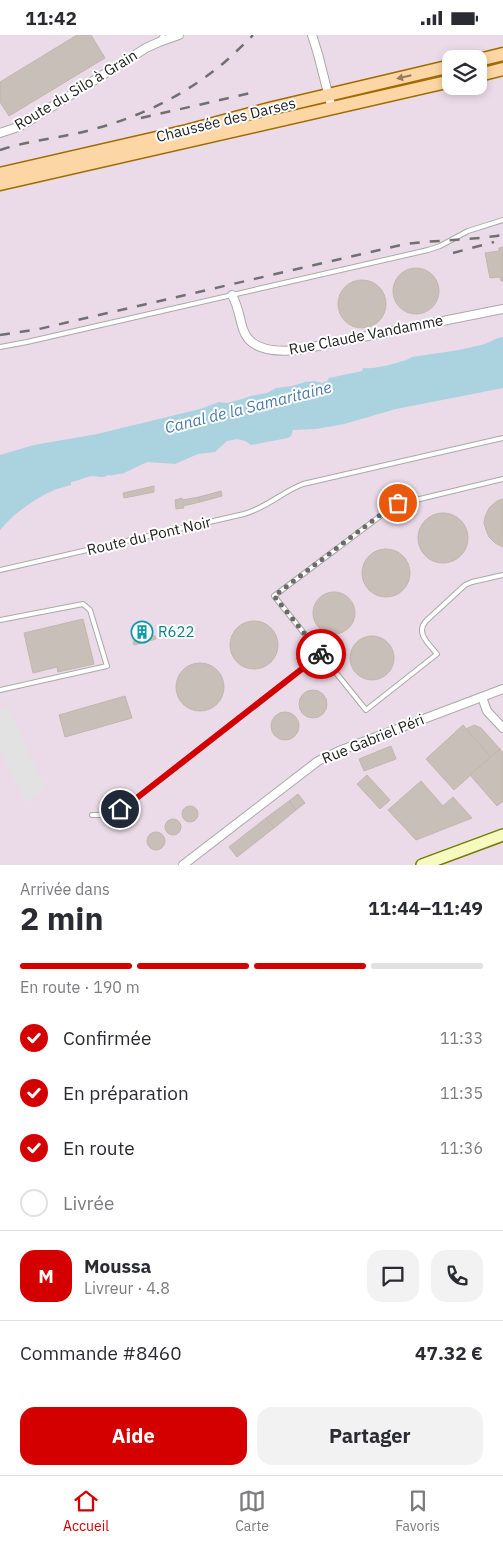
<!DOCTYPE html>
<html lang="fr">
<meta charset="utf-8">
<style>
:root{--surface:#fff;--page:#f2f2f3;--text:#2b2b33;--muted:#7c7c81;--line:#e1e1e2;--accent:#d40000}
body{margin:0;font-family:"IBM Plex Sans",sans-serif;background:var(--page);color:var(--text);height:100vh;display:flex;flex-direction:column;font-size:19px;white-space:nowrap}
*{box-sizing:border-box;margin:0}
p{font-size:16px;color:var(--muted)}
.icon{flex:none;width:28px;height:28px;fill:none;stroke:currentColor;stroke-width:2;stroke-linecap:round;stroke-linejoin:round}
.map{position:relative;height:830px;overflow:hidden}
.sheet{display:flex;flex-direction:column;background:var(--surface);flex:1}
.sheet>*{flex:none}
.tools{position:absolute;left:442px;top:15px;display:grid;gap:10px}
.tools a{display:grid;place-items:center;width:45px;height:45px;border-radius:10px;background:var(--surface);box-shadow:0 2px 8px #0003;font-size:25px}
.pin{position:absolute;display:grid;place-items:center;width:42px;height:42px;color:#fff;margin:-21px;border:2px solid #fff;border-radius:50%;box-shadow:0 1px 5px #0007}
.courier{position:absolute;display:grid;place-items:center;width:50px;height:50px;margin:-25px;border:4px solid #d40000;border-radius:50%;background:#fff;color:#222;box-shadow:0 1px 6px #0007}
.head em{font-style:normal;font-weight:700}
.head div{display:flex;flex-direction:column-reverse}
.head{display:flex;align-items:center;justify-content:space-between;height:85px;padding:0 20px}
h1{font-size:32px;font-weight:700;line-height:38px}
.bar{display:grid;grid-template-columns:repeat(4,1fr);gap:8px 5px;align-content:center;height:60px;padding:0 20px}
.bar i{height:6px;border-radius:4px;background:var(--line)}
.bar .on{background:var(--accent)}
.bar p{grid-column:span 4}
.line{display:flex;align-items:center;gap:12px;padding:0 20px;border-top:1px solid var(--line)}
.line div{flex:1}
.round{display:grid;place-items:center;flex:none;width:52px;height:52px;border-radius:15px;background:var(--page)}
ol{padding:0 20px;list-style:none}
li{display:flex;align-items:center;gap:15px;height:55px}
li p{margin-inline-start:auto}
li .icon{padding:5px;border-radius:50%;background:var(--accent);color:#fff;stroke-width:4}
li:last-child{color:var(--muted)}
li i{width:28px;height:28px;border:2px solid var(--line);border-radius:50%}
.primary-button{display:flex;gap:10px;margin-top:auto;padding:10px 20px}
.primary-button a{flex:1;height:58px;border-radius:15px;background:var(--accent);color:#fff;font-size:20px;font-weight:700;line-height:58px;text-align:center}
.primary-button a+a{background:var(--page);color:var(--text)}
.status{display:flex;justify-content:space-between;align-items:center;height:35px;padding:0 25px;background:var(--surface);direction:ltr}
.status svg{height:14px;fill:currentColor}
.dock{display:flex;justify-content:space-around;align-items:center;height:70px;border-top:1px solid var(--line);background:var(--surface);font-size:14px;color:var(--muted)}
.dock a{display:grid;justify-items:center;gap:2px}
.dock .on{color:var(--accent)}
.map>svg:first-child{display:block}
</style>
<div class="status"><b>11:42</b><svg viewBox="0 0 49 12"><path d="M0 12V9h3v3zM5 12V6h3v6zM10 12V3h3v9zM15 12V0h3v12zM26 1h20v11H26zM47 4h2v5h-2z"/></svg></div>
<div class="map">
<svg width="503" height="830" viewBox="0 0 503 830">
<rect width="100%" height="100%" fill="#f2efe9"/>
<path fill="#ebdbe8" fill-rule="evenodd" d="M0,0H503V830H0ZM451,24H479V51H451Z"/>
<path fill="#e2e2e2" d="M7,671L46,753L26,768L0,716V676Z"/>
<path fill="#aad3df" d="M503,302V353L396,374L344,389L316,394L293,395L291,401L288,403L251,410L245,406L237,404L227,406L215,417L198,419L175,429L147,427L122,439C117,438 113,442 108,440C102,444 99,441 92,441C84,442 79,446 71,447V450C65,452 58,453 52,456C34,464 12,480 0,495V420L34,410L97,399L200,374L219,367L227,368L242,364L250,361L267,358L276,353L292,351L305,347L314,346L322,348L327,346L329,343L362,336L363,333C372,335 405,327 412,322L459,315L485,309L498,303Z"/>
<g fill="#c7bfb8" stroke="#c4b6ab">
<path d="M77,0H91L105,23L9,81L0,67V47Z"/>
<path d="M503,212V246H501L500,242L490,243L485,218L499,216V213Z"/>
<circle cx="416" cy="256" r="23"/>
<circle cx="362" cy="269" r="24"/>
<path d="M154,451V457L124,463L123,458Z"/>
<path d="M221,456L222,461L200,467L199,462Z"/>
<path d="M199,462L200,467L183,471L184,473L176,474L175,465L182,463V465Z"/>
<path d="M503,464V512L495,508L489,502L486,495L484,488L485,482L489,473L497,466Z"/>
<circle cx="443" cy="503" r="25"/>
<circle cx="386" cy="538" r="24"/>
<circle cx="334" cy="578" r="21"/>
<path d="M83,584L94,629L58,637L57,632L33,638L24,598Z"/>
<circle cx="254" cy="610" r="24"/>
<path d="M146,589L149,590L151,599L155,601L156,604L134,610L133,607L135,604L133,593Z"/>
<circle cx="372" cy="623" r="22"/>
<circle cx="200" cy="652" r="24"/>
<circle cx="313" cy="669" r="14"/>
<path d="M125,661L132,683L65,702L59,680Z"/>
<circle cx="285" cy="691" r="14"/>
<path d="M463,690L491,722L454,755L426,724Z"/>
<path d="M474,690L481,693L500,714L491,722L466,694Z"/>
<path d="M391,711L396,724L364,736L359,724Z"/>
<path d="M500,714L503,718V766L497,771L470,740Z"/>
<path d="M367,740L390,765L380,774L357,749Z"/>
<path d="M421,746L443,771L453,762L472,783L416,805L388,775Z"/>
<path d="M298,759L305,768L296,775L289,766Z"/>
<path d="M289,766L296,775L274,793L266,783Z"/>
<circle cx="190" cy="779" r="8"/>
<path d="M266,783L274,793L237,822L229,812Z"/>
<circle cx="173" cy="792" r="8"/>
<circle cx="156" cy="806" r="9"/>
</g>
<g fill="none" stroke-linecap="round" stroke-linejoin="round">
<g stroke="#a9a9a9" stroke-width="6">
<g id="lane">
<path d="M159,7L163,0"/>
<path d="M0,312L27,307L428,215L440,211L468,196L503,185"/>
<path d="M503,444L395,470L274,561L366,675L437,619C429,609 415,598 426,586L465,550L472,547L503,540"/>
<path d="M0,535L244,479C266,473 282,457 303,449L503,403"/>
<path d="M0,585L83,569L90,575L107,631L0,655"/>
<path d="M92,780H105L129,769L321,619"/>
</g>
</g>
<g stroke="#a9a9a9" stroke-width="10">
<g id="street">
<path d="M312,0L318,19L332,74"/>
<path d="M0,98L18,92L29,86L146,13L159,7L179,0"/>
<path d="M232,260C239,273 239,282 243,294C250,317 278,317 298,315L503,274"/>
<path d="M482,662L487,676L503,693"/>
<path d="M183,830L318,726L339,716L503,654"/>
</g>
</g>
<g stroke="#707d05" stroke-width="14">
<path id="secondary" d="M422,830L503,800"/>
</g>
<g stroke="#a06b00" stroke-width="15">
<g id="primary">
<path d="M479,25L503,19"/>
<path d="M479,40L503,34"/>
<path d="M0,139L187,96L273,73L451,31"/>
<path d="M0,149L451,46"/>
</g>
</g>
<use href="#lane" stroke="#fff" stroke-width="4"/>
<use href="#street" stroke="#fff" stroke-width="8"/>
<use href="#secondary" stroke="#f7fabf" stroke-width="11"/>
<use href="#primary" stroke="#fcd6a4" stroke-width="12"/>
<g stroke="#707070" stroke-width="2.5" stroke-dasharray="10 10" stroke-linecap="butt">
<path d="M141,83L255,57"/>
<path d="M0,115C30,105 63,103 94,94C139,82 183,61 220,31C231,22 242,11 253,0"/>
<path d="M453,218L494,207"/>
<path d="M0,300L39,294L405,209C438,205 471,205 503,200"/>
</g>
</g>
<defs><path id="oneway-solid" d="M-6-.8H1V-3.2L6.5 0L1 3.2V.8H-6Z" transform="scale(1.25)"/></defs>
<use fill="#8f7c63" href="#oneway-solid" transform="translate(404 42) rotate(167)"/>
<g fill="none" stroke-linecap="round" stroke-linejoin="round">
<path stroke="#6b6a68" stroke-width="5" stroke-dasharray="0 9" d="M321,619L274,561L388,474L398,468"/>
<path stroke="#d40000" stroke-width="6" d="M120,774L129,769L321,619"/>
</g>
<defs>
<g id="building-ring" transform="scale(1.125)"><circle r="9.5" fill="#fff" stroke="#0f9aa8" stroke-width="1.5"/><path d="M-4-6H4V6H1V3H-1V6H-4ZM-2.5-4.3h1.7v1.8h-1.7ZM.8-4.3h1.7v1.8H.8ZM-2.5-1h1.7V.8h-1.7ZM.8-1h1.7V.8H.8Z" fill="#0f9aa8"/></g>
</defs>
<g fill-rule="evenodd">
<use href="#building-ring" x="142" y="597"/>
</g>
<g text-anchor="middle" stroke-width="4" stroke-linejoin="round" paint-order="stroke">
<g font-size="15" fill="#222" stroke="#fff">
<text transform="translate(76 55) rotate(-31)" y="5">Route du Silo à Grain</text>
<text transform="translate(226 85) rotate(-14)" y="5">Chaussée des Darses</text>
<text transform="translate(366 300) rotate(-11)" y="5">Rue Claude Vandamme</text>
<text transform="translate(149 501) rotate(-13)" y="5">Route du Pont Noir</text>
<text transform="translate(373 704) rotate(-22)" y="5">Rue Gabriel Péri</text>
</g>
<g font-size="15" fill="#0d838f" stroke="#fff" text-anchor="start">
<text x="158" y="602">R622</text>
</g>
<g font-size="16" font-style="italic" fill="#4a7aab" stroke="#fff">
<text transform="translate(248 372) rotate(-14)" y="6">Canal de la Samaritaine</text>
</g>
</g>
</svg>
<div class="tools">
<a><svg class="icon" aria-label="layers" viewBox="0 0 24 24"><path d="M12 4l9 5-9 5-9-5zM3 14l9 5 9-5"/></svg></a>
</div>
<div class="pin" style="left:398px;top:468px;background:#ea580c"><svg class="icon" aria-label="bag" viewBox="0 0 24 24"><path d="M5 8h14l-1 12H6zM9 8a3 3 0 0 1 6 0"/></svg></div>
<div class="pin" style="left:120px;top:774px;background:#1f2937"><svg class="icon" aria-label="home" viewBox="0 0 24 24"><path d="M3 11l9-7 9 7M6 9v11h12V9"/></svg></div>
<div class="courier" style="left:321px;top:619px"><svg class="icon" aria-label="bike" viewBox="0 0 24 24"><circle cx="6" cy="16" r="4"/><circle cx="18" cy="16" r="4"/><path d="M6 16l4-8h5l3 8M10 8l3 8H6M13 5h3"/></svg></div>
</div>
<section class="sheet">
<div class="head"><div><h1>2 min</h1><p>Arrivée dans</p></div><em>11:44–11:49</em></div>
<div class="bar"><i class="on"></i><i class="on"></i><i class="on"></i><i></i><p>En route · 190 m</p></div>
<ol>
<li><svg class="icon" aria-label="check" viewBox="0 0 24 24"><path d="M5 12l5 5 9-10"/></svg>Confirmée<p>11:33</p></li>
<li><svg class="icon" aria-label="check" viewBox="0 0 24 24"><path d="M5 12l5 5 9-10"/></svg>En préparation<p>11:35</p></li>
<li><svg class="icon" aria-label="check" viewBox="0 0 24 24"><path d="M5 12l5 5 9-10"/></svg>En route<p>11:36</p></li>
<li><i></i>Livrée</li>
</ol>
<div class="line" style="height:90px"><b class="round" style="background:var(--accent);color:#fff">M</b><div><b>Moussa</b><p>Livreur · 4.8</p></div><a class="round"><svg class="icon" aria-label="chat" viewBox="0 0 24 24"><path d="M4 5h16v11H9l-5 4z"/></svg></a><a class="round"><svg class="icon" aria-label="phone" viewBox="0 0 24 24"><path d="M5 4h4l2 5-3 2q2 4 5 5l2-3 5 2v4C11 20 4 13 5 4z"/></svg></a></div>
<div class="line" style="height:65px"><div>Commande #8460</div><b>47.32 €</b></div>
<div class="primary-button"><a>Aide</a><a>Partager</a></div>
</section>
<nav class="dock">
<a class="on"><svg class="icon" aria-label="home" viewBox="0 0 24 24"><path d="M3 11l9-7 9 7M6 9v11h12V9"/></svg>Accueil</a>
<a><svg class="icon" aria-label="map" viewBox="0 0 24 24"><path d="M3 6l6-2 6 2 6-2v14l-6 2-6-2-6 2zM9 4v14M15 6v14"/></svg>Carte</a>
<a><svg class="icon" aria-label="saved" viewBox="0 0 24 24"><path d="M7 4h10v16l-5-4-5 4z"/></svg>Favoris</a>
</nav>
